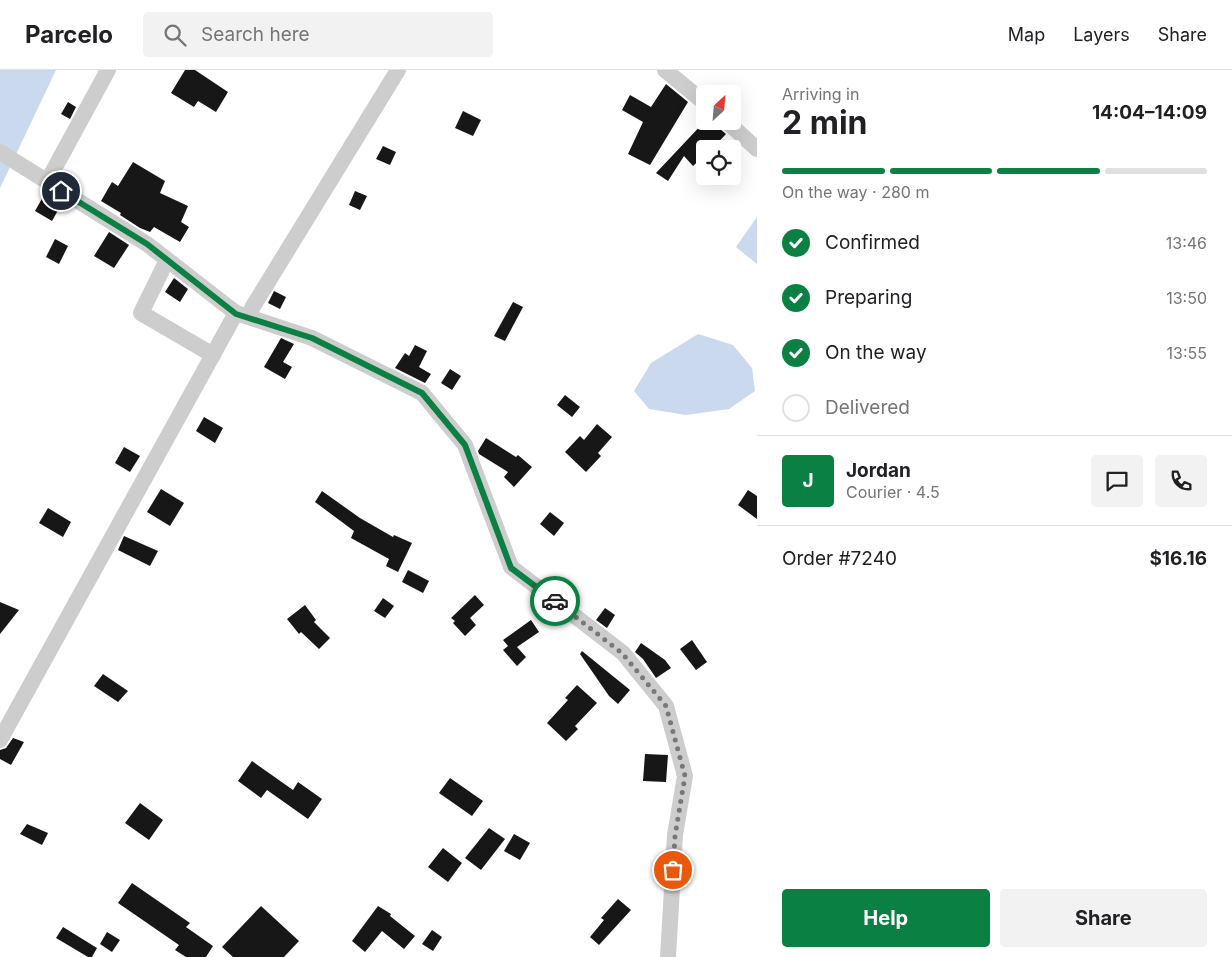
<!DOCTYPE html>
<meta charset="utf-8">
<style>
:root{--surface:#fff;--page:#f2f2f2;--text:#202124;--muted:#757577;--line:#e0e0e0;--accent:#0b8043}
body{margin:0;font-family:Inter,sans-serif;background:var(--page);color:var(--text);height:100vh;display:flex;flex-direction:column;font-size:19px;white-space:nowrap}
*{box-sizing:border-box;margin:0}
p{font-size:16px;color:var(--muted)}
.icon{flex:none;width:28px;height:28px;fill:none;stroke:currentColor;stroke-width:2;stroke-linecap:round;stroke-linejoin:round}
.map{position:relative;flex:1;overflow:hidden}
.sheet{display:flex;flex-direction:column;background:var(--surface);width:475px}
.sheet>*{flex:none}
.needle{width:32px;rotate:26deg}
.controls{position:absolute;left:696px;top:15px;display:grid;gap:10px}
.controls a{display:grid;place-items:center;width:45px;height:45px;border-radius:5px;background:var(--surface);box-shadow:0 5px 20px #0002;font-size:25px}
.pin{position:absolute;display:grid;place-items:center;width:42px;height:42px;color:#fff;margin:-21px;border:2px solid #fff;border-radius:50%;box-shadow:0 1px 5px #0007}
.courier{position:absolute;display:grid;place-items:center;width:50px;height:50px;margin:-25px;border:4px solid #0b8043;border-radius:50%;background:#fff;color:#222;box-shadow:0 1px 6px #0007}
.headline em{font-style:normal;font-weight:700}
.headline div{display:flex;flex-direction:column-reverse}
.headline{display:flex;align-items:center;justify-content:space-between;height:85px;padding:0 25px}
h1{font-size:32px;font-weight:700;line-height:38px}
.bar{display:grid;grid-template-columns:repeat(4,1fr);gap:8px 5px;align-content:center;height:60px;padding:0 25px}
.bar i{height:6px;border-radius:4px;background:var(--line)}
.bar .current{background:var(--accent)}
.bar p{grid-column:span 4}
.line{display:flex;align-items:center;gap:12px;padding:0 25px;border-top:1px solid var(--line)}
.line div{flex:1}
.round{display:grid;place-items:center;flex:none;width:52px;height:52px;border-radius:5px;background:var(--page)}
ol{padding:0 25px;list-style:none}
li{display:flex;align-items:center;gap:15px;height:55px}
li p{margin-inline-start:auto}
li .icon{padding:5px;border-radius:50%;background:var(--accent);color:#fff;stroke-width:4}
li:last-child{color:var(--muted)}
li i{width:28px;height:28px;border:2px solid var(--line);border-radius:50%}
.primary-button{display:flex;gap:10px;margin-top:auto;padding:10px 25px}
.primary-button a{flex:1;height:58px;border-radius:5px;background:var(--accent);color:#fff;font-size:20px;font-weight:700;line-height:58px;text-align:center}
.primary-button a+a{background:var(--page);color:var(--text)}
header{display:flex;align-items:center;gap:30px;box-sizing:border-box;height:70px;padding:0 25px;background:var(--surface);border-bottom:1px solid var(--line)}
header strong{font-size:24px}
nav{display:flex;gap:28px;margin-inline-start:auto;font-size:18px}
.search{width:350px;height:45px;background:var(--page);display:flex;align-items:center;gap:12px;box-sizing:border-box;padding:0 18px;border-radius:5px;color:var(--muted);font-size:19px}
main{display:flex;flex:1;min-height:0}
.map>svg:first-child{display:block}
</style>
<header>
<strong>Parcelo</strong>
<div class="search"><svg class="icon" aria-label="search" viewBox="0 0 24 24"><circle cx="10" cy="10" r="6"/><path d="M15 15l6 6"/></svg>Search here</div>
<nav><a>Map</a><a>Layers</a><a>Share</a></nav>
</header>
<main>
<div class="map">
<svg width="757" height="887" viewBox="0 0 757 887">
<rect width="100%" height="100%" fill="#fff"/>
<g fill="#cad9ed">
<path d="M0,0H56L0,118Z"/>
<path d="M757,147V194L736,177Z"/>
<path d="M698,264L733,275L752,298L755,321L729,339L686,345L649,339L634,321L651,293Z"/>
</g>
<g fill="#171717">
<path d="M185,0H195L228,22L216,42L198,31L194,37L171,23Z"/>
<path d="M666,14L688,32L650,95L628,84L643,52L622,40L630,25L651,37Z"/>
<path d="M68,32L76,37L70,49L61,44Z"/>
<path d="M463,41L481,50L473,66L455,58Z"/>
<path d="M705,51H716L719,58L726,64L712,79H705V85L693,96L684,86L668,111L656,103Z"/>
<path d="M383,76L396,82L390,95L376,89Z"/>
<path d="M133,92L165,111L160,123L188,136L181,152L189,157L180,172L154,157L150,162L140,158L120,145L121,143L101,131L112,112L118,116Z"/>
<path d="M355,121L367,126L360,140L349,135Z"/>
<path d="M44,125L61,135L52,151L35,141Z"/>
<path d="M109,162L129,175L114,198L94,186Z"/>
<path d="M55,169L68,176L59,194L46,187Z"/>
<path d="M174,208L188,219L180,232L165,222Z"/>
<path d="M274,221L286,227L280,239L268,233Z"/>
<path d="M513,232L523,237L505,271L494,266Z"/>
<path d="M281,268L294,274L283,292L292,297L285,309L264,297Z"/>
<path d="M415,275L427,281L419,297L431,304L425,313L395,298L405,283L409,286Z"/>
<path d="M450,299L461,306L452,320L441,313Z"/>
<path d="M565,325L580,337L572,347L557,335Z"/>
<path d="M204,347L223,358L215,373L196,361Z"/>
<path d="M597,354L612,367L598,383L601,386L586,402L565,382L580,366L584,370Z"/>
<path d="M486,368L516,387L518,385L532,397L514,417L504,407L508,402L479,384L478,381Z"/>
<path d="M124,377L140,386L130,402L115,393Z"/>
<path d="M161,419L184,433L170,456L147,442Z"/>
<path d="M748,420L757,426V449L738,435Z"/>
<path d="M322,421L360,448L393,467L394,465L412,473L398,502L386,496L389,489L351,468L354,461L315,432Z"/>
<path d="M48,438L71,452L63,467L39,453Z"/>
<path d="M550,442L564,453L554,466L540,454Z"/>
<path d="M124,466L158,481L150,496L118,480Z"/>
<path d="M408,500L429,511L423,523L402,512Z"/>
<path d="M475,525L484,535L470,548L476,555L465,566L453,553L455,551L451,548Z"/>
<path d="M383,528L394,536L385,548L374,541Z"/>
<path d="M0,532L19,540L0,564Z"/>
<path d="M305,535L316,550L314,552L330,568L319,579L301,562L299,564L287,549Z"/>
<path d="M605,538L615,545L607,558L596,550Z"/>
<path d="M531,550L539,562L517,577L526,587L517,596L503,580L508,576L503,570Z"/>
<path d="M692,570L707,592L696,600L680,579Z"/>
<path d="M641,573L665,590L671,598L656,608L643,589L635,582Z"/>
<path d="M582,581L630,620L618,634L609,626L580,584Z"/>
<path d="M103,604L128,621L118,632L94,616Z"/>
<path d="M577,615L597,633L575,656L578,659L566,671L547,653L568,630L565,628Z"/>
<path d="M13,668L24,672L11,695L0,689V680L6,678Z"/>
<path d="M645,684L668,685L666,712L643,711Z"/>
<path d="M252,691L293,720L298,712L322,729L308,749L267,720L261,728L238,711Z"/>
<path d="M450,708L483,731L472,746L439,723Z"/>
<path d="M140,733L163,750L149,770L125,753Z"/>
<path d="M27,754L48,763L42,775L20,764Z"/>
<path d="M489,758L505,769L481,800L465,788Z"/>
<path d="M514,764L530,773L520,790L504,781Z"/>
<path d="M443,778L462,793L448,812L428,797Z"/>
<path d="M132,813L190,853L186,857L213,876L206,887H186L175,880L179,875L118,833Z"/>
<path d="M618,829L631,840L599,875L590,867L604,850L601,848Z"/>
<path d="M261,836L299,871L284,887H233L222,877Z"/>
<path d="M378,836L391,844L390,846L415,866L404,879L382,861L365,882L352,871Z"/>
<path d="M63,857L97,878L92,887H88L56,868Z"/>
<path d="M432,860L442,867L433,881L422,874Z"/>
<path d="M107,862L120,870L112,882L100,874Z"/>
</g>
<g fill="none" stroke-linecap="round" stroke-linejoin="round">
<g stroke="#cdcdcd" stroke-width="16">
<path d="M665,0L705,33"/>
<path d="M726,51L757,79"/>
<path d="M0,82L147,174L236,243L312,268L422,323L465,375L511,497L623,583L666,636L685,706L675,765L668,887"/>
<path d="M47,112L108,0"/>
<path d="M167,190L141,243L213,285"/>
<path d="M252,238L398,0"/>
<path d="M0,670L236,243"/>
</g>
</g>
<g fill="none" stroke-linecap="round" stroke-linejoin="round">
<path stroke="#787878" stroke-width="5" stroke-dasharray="0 9" d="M555,531L622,583L666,636L685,706L675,766L673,800"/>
<path stroke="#0b8043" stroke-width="6" d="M61,121L147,174L236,244L312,268L422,323L465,375L511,498L555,531"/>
</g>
</svg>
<div class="controls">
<a><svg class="needle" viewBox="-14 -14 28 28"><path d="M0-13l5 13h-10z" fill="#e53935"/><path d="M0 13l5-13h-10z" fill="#757577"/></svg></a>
<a><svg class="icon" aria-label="locate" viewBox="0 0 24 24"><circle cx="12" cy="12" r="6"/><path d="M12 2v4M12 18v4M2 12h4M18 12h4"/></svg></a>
</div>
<div class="pin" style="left:673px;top:800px;background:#ea580c"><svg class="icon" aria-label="bag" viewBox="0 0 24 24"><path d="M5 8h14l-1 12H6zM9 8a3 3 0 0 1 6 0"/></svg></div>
<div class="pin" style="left:61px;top:121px;background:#1f2937"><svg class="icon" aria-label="home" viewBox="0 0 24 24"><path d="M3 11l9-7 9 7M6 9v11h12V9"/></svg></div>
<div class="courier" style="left:555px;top:531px"><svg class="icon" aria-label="car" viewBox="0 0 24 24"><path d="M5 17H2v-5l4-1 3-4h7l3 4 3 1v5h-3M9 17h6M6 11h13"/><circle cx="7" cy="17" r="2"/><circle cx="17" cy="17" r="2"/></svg></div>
</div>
<section class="sheet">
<div class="headline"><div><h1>2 min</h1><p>Arriving in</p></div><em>14:04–14:09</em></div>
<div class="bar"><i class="current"></i><i class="current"></i><i class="current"></i><i></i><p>On the way · 280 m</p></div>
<ol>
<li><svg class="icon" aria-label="check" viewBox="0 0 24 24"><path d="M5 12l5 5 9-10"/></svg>Confirmed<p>13:46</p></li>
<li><svg class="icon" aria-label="check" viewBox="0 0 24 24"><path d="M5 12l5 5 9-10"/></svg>Preparing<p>13:50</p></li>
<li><svg class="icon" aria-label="check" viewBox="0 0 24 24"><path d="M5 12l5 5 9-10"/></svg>On the way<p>13:55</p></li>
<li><i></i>Delivered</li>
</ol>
<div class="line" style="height:90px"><b class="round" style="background:var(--accent);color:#fff">J</b><div><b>Jordan</b><p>Courier · 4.5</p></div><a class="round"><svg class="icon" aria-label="chat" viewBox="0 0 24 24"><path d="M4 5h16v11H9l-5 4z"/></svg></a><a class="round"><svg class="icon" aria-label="phone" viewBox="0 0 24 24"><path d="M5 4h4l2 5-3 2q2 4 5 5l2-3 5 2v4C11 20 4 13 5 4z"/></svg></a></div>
<div class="line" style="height:65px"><div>Order #7240</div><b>$16.16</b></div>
<div class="primary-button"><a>Help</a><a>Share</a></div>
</section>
</main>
